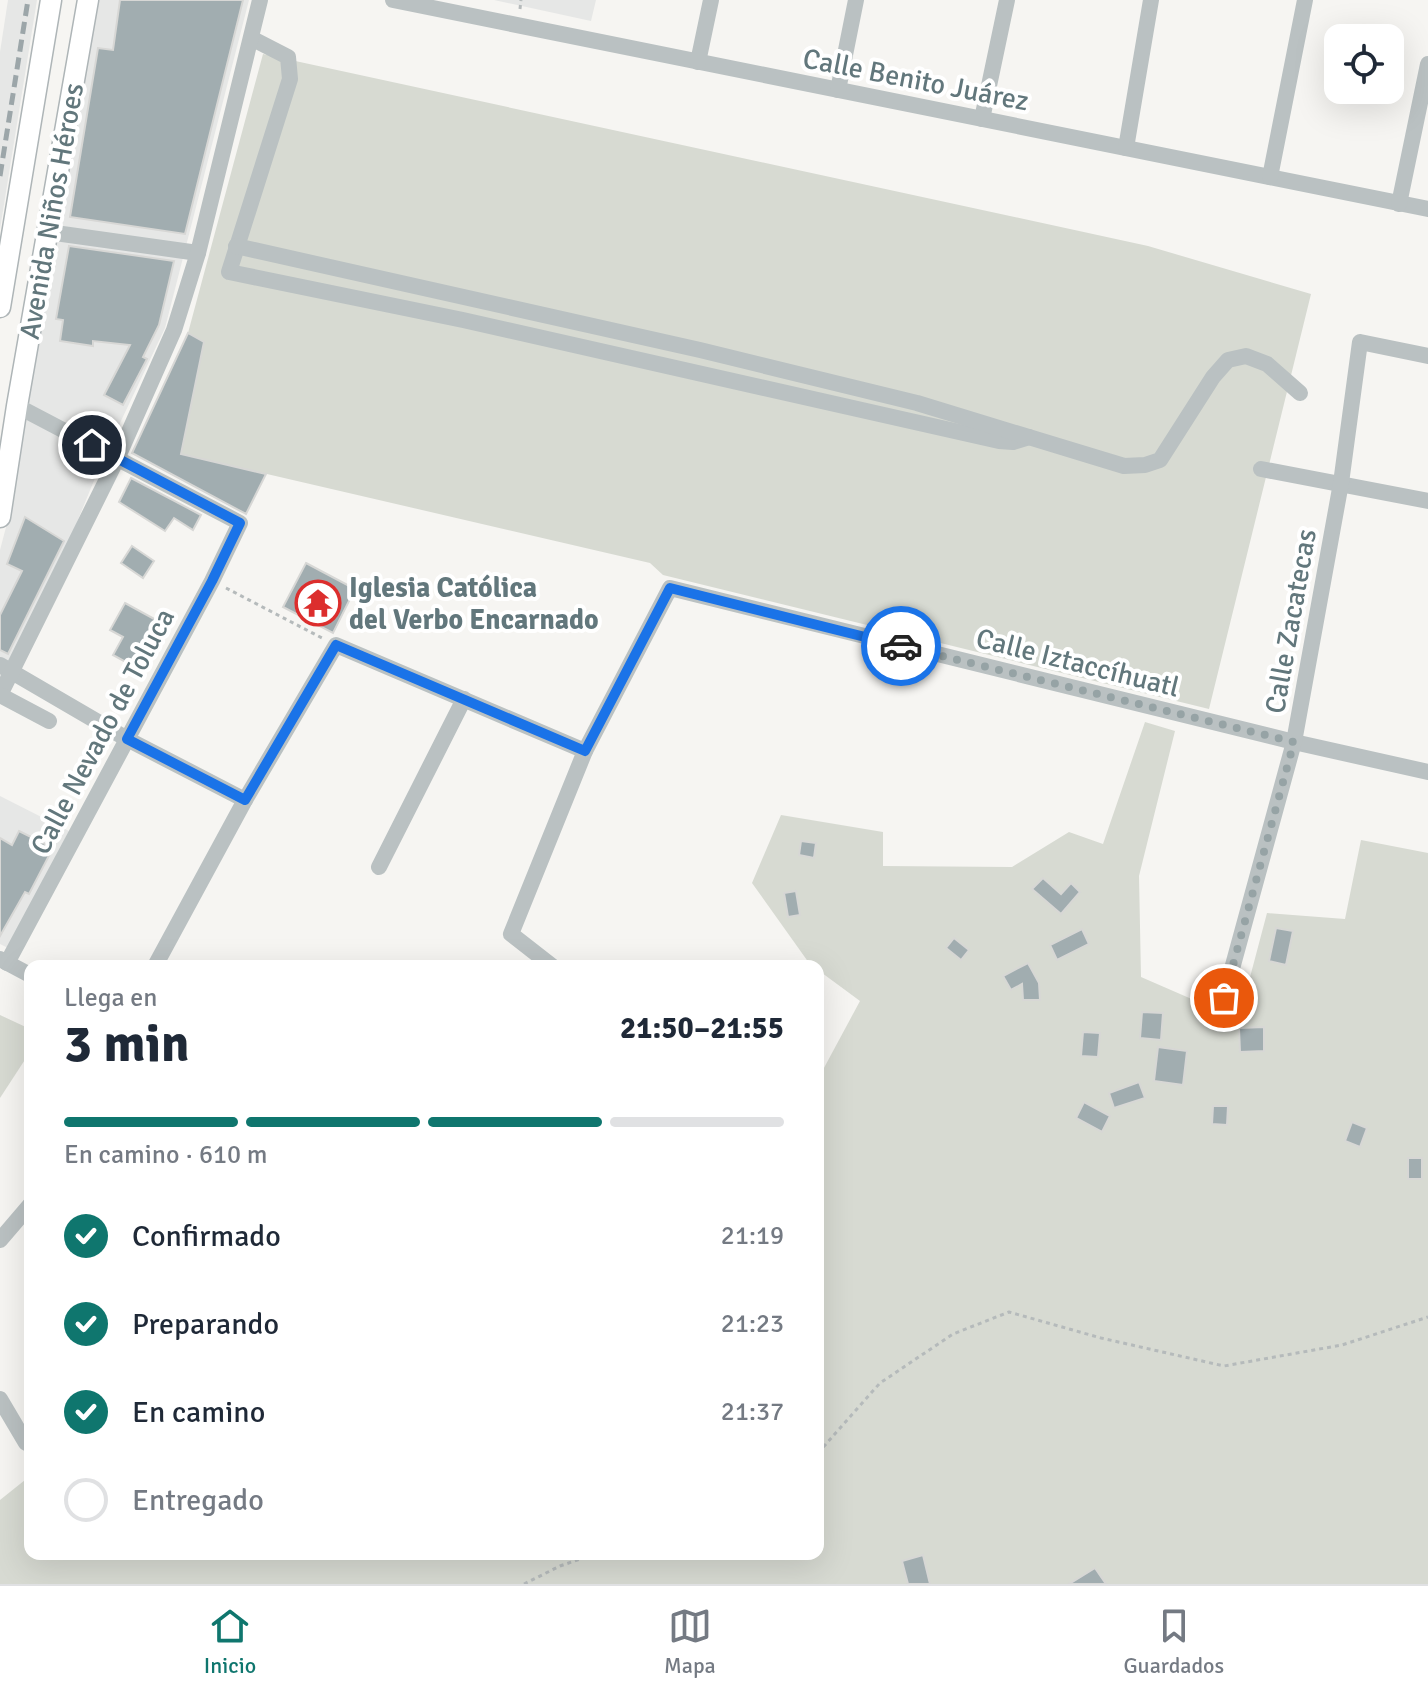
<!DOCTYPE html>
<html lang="es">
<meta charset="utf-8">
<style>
:root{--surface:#fff;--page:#f6f6f7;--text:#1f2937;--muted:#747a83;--line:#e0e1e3;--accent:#0f766e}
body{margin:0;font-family:Signika,sans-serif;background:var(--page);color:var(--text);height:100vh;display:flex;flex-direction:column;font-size:30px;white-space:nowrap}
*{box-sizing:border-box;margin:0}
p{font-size:26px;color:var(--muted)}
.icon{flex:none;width:44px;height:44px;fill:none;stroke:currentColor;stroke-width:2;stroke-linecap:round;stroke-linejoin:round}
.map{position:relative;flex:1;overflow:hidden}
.drawer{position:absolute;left:24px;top:960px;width:800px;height:600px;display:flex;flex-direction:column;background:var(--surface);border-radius:16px;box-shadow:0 8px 32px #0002}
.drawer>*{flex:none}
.controls{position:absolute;left:1324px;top:24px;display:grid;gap:16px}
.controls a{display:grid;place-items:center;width:80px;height:80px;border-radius:16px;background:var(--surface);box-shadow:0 8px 32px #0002;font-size:40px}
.pin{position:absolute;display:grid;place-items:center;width:68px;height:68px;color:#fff;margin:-34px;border:4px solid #fff;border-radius:50%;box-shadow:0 2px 8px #0007}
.courier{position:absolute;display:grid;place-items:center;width:80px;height:80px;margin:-40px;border:6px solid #1a73e8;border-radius:50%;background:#fff;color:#222;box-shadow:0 2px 10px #0007}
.head em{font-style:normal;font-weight:700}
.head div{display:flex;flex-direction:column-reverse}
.head{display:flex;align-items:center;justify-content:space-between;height:136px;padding:0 40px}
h1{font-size:52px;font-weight:700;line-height:60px}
.bar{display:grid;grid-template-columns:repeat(4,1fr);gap:12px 8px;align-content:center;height:96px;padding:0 40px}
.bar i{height:10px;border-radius:6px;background:var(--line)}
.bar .current{background:var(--accent)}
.bar p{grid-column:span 4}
ol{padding:0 40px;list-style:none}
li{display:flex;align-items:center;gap:24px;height:88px}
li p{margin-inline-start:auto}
li .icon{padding:8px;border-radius:50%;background:var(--accent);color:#fff;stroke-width:4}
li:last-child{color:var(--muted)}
li i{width:44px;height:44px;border:4px solid var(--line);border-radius:50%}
.tabs{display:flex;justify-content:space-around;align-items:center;height:112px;border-top:2px solid var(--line);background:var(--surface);font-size:22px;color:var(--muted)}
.tabs a{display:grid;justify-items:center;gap:4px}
.tabs .current{color:var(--accent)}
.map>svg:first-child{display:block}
</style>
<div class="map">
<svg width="1428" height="1584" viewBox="0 0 1428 1584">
<rect width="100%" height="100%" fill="#f6f5f2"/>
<g fill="#e6e7e6">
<path d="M8,0H37L0,229V52Z"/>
<path d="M95,0H249L165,328L102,461L68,544L0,681V550L10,512Z"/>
<path d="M494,0H596L591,21Z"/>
<path d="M0,796L69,831L8,948L0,944Z"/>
</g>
<g fill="#d7dad2">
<path d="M263,54L1148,246L1311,294L1209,709L663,575L650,563L181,454L204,342L188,333Z"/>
<path d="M1145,722L1175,731L1139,876L1141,977L1210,1007L1240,1015L1267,913L1345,919L1361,840L1428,853V1584H0V1500L30,1476V1554H818V1079L860,1001L818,970V966L809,963L752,883L781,815L883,832V866L1012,867L1069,832L1103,844Z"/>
<path d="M0,1015L30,1029V1052L0,1098Z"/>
</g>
<g fill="#a1adb0" stroke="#d7d7d5" stroke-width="2">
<path d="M120,0H243L185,234L70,217L98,48L113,50Z"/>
<path d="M69,246L174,261L159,325L143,357L147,359L123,405L104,395L130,345L93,341V346L60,341L63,320L56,319Z"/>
<path d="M188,333L204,342L181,454L266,474L246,514L132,453Z"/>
<path d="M131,478L201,515L193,530L174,518L165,531L119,502Z"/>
<path d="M25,517L64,541L8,654L0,650V615L22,571L7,564Z"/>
<path d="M132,546L154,561L143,578L121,563Z"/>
<path d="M306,563L355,589L333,633L283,607Z"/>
<path d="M125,603L167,626L142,671L113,655L123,637L110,630Z"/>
<path d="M19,831L53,848L29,894L25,892L0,936V838L12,845Z"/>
<path d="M801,841L816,843L814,858L799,855Z"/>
<path d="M1043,878L1061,894L1071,883L1080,892L1061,914L1032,889Z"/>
<path d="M796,891L800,915L788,917L784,893Z"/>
<path d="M1276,928L1293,931L1286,965L1269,961Z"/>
<path d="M1082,929L1089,944L1057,960L1050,945Z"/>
<path d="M954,938L969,950L961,960L946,948Z"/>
<path d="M1028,963L1039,983L1040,1000H1023L1022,984L1011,990L1003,976Z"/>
<path d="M1142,1012L1163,1013L1161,1040L1140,1038Z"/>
<path d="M1264,1027V1051L1240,1052L1239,1028Z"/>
<path d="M1083,1032L1100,1033L1098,1057L1081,1056Z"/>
<path d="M1158,1047L1187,1051L1183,1085L1154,1081Z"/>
<path d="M1139,1082L1145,1098L1114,1108L1109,1093Z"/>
<path d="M1084,1102L1110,1116L1102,1132L1076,1118Z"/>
<path d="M1213,1106H1228L1227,1125L1212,1124Z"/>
<path d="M1352,1122L1367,1128L1360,1147L1345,1141Z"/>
<rect x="1408" y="1158" width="14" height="21"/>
<path d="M923,1555L930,1584H908L902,1561Z"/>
<path d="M1095,1568L1106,1584H1069Z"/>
</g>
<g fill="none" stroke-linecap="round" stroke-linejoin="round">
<g stroke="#aeb5b7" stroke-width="23">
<g id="major">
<path d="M0,307L51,0"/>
<path d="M0,517L17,406L88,0"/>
</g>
</g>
<g stroke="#b5babb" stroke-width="3" stroke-dasharray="4 4" stroke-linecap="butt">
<path d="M520,9L521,0"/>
<path d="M226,588L322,638"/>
<path d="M818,1453L880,1383L953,1334L1009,1312L1101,1338L1224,1366L1342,1345L1428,1317"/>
<path d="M524,1584L560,1566L595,1554"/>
</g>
<g stroke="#bac1c2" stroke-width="16">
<path d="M393,0L1428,209"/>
<path d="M253,39L288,57L290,79L229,272L463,320L999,441L1013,442L1029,437"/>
<path d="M698,62L711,0"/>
<path d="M838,90L856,0"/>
<path d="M982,119L1007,0"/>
<path d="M1126,148L1151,0"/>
<path d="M1270,177L1305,0"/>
<path d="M1399,204L1428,64"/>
<path d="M48,232L198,253"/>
<path d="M236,246L700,350L917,403L1124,466L1145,465L1160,460L1213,377L1228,360L1246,356L1267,364L1300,393"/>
<path d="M1261,469L1428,501"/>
<path d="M0,665L127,739L245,800"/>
<path d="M0,695L117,459L174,330L198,253L260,0"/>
<path d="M0,695L49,721"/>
<path d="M379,867L464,699"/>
<path d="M0,959L30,975"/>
<path d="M7,963L212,581L240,523L17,406"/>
<path d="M155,966L245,800L336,645L585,751"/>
<path d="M552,966L511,934L585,751L670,588L1294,742L1428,772"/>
<path d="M1224,998L1294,742L1341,483L1360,342L1428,356"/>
<path d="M0,1240L30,1205"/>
<path d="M0,1399L26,1443"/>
</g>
<use href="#major" stroke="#fff" stroke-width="20"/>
<path stroke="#9ca6a9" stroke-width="5" stroke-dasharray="12 6" stroke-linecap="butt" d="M0,176L28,0"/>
</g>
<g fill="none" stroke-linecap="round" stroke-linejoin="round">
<path stroke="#96a3a5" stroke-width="8" stroke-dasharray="0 14.4" d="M901,646L1294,742L1224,998"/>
<path stroke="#1a73e8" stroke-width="10" d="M92,445L240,523L212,581L127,739L245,800L336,645L585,751L670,588L901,646"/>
</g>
<defs>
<g id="temple-ring" transform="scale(2.3)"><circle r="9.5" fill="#fff" stroke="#dc2e2d" stroke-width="1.5"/><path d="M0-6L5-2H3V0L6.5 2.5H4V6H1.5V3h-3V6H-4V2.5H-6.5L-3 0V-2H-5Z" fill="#dc2e2d"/></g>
</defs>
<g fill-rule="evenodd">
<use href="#temple-ring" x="318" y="603"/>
</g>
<g text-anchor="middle" stroke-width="8" stroke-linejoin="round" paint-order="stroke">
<g font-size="28" fill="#62777c" stroke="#fff">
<text transform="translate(916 79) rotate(11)" y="10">Calle Benito Juárez</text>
<text transform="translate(51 211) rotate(-80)" y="10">Avenida Niños Héroes</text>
<text transform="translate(1290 621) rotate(-80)" y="10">Calle Zacatecas</text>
<text transform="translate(1078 662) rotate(14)" y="10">Calle Iztaccíhuatl</text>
<text transform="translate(102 731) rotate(-62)" y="10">Calle Nevado de Toluca</text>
</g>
<g font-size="28" font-weight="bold" fill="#62777c" stroke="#fff" text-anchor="start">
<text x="349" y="597">Iglesia Católica<tspan x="349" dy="32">del Verbo Encarnado</tspan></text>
</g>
</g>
</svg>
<div class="controls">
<a><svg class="icon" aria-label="locate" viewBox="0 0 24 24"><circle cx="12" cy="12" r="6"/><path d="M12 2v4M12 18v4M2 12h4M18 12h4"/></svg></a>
</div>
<div class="pin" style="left:1224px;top:998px;background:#ea580c"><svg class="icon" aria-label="bag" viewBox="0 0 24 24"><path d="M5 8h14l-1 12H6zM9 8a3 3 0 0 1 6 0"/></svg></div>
<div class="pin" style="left:92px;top:445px;background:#1f2937"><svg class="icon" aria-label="home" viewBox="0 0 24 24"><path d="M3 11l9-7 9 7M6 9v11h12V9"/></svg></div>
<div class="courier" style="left:901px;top:646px"><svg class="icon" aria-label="car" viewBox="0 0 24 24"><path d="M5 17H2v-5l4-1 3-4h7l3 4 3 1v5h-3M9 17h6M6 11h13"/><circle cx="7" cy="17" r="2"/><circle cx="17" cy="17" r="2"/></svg></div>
<section class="drawer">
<div class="head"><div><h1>3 min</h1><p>Llega en</p></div><em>21:50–21:55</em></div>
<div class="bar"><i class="current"></i><i class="current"></i><i class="current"></i><i></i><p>En camino · 610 m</p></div>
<ol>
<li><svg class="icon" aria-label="check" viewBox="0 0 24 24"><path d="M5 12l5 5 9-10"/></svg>Confirmado<p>21:19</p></li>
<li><svg class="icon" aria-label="check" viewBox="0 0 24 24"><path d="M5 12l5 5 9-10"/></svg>Preparando<p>21:23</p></li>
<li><svg class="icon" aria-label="check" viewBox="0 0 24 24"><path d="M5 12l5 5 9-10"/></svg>En camino<p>21:37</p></li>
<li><i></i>Entregado</li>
</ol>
</section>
</div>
<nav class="tabs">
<a class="current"><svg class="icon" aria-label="home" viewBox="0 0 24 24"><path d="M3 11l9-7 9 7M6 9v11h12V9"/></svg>Inicio</a>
<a><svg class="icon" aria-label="map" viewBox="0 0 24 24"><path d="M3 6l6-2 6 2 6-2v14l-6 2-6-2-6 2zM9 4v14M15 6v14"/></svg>Mapa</a>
<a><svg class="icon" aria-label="saved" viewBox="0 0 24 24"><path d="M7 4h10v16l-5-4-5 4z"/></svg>Guardados</a>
</nav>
